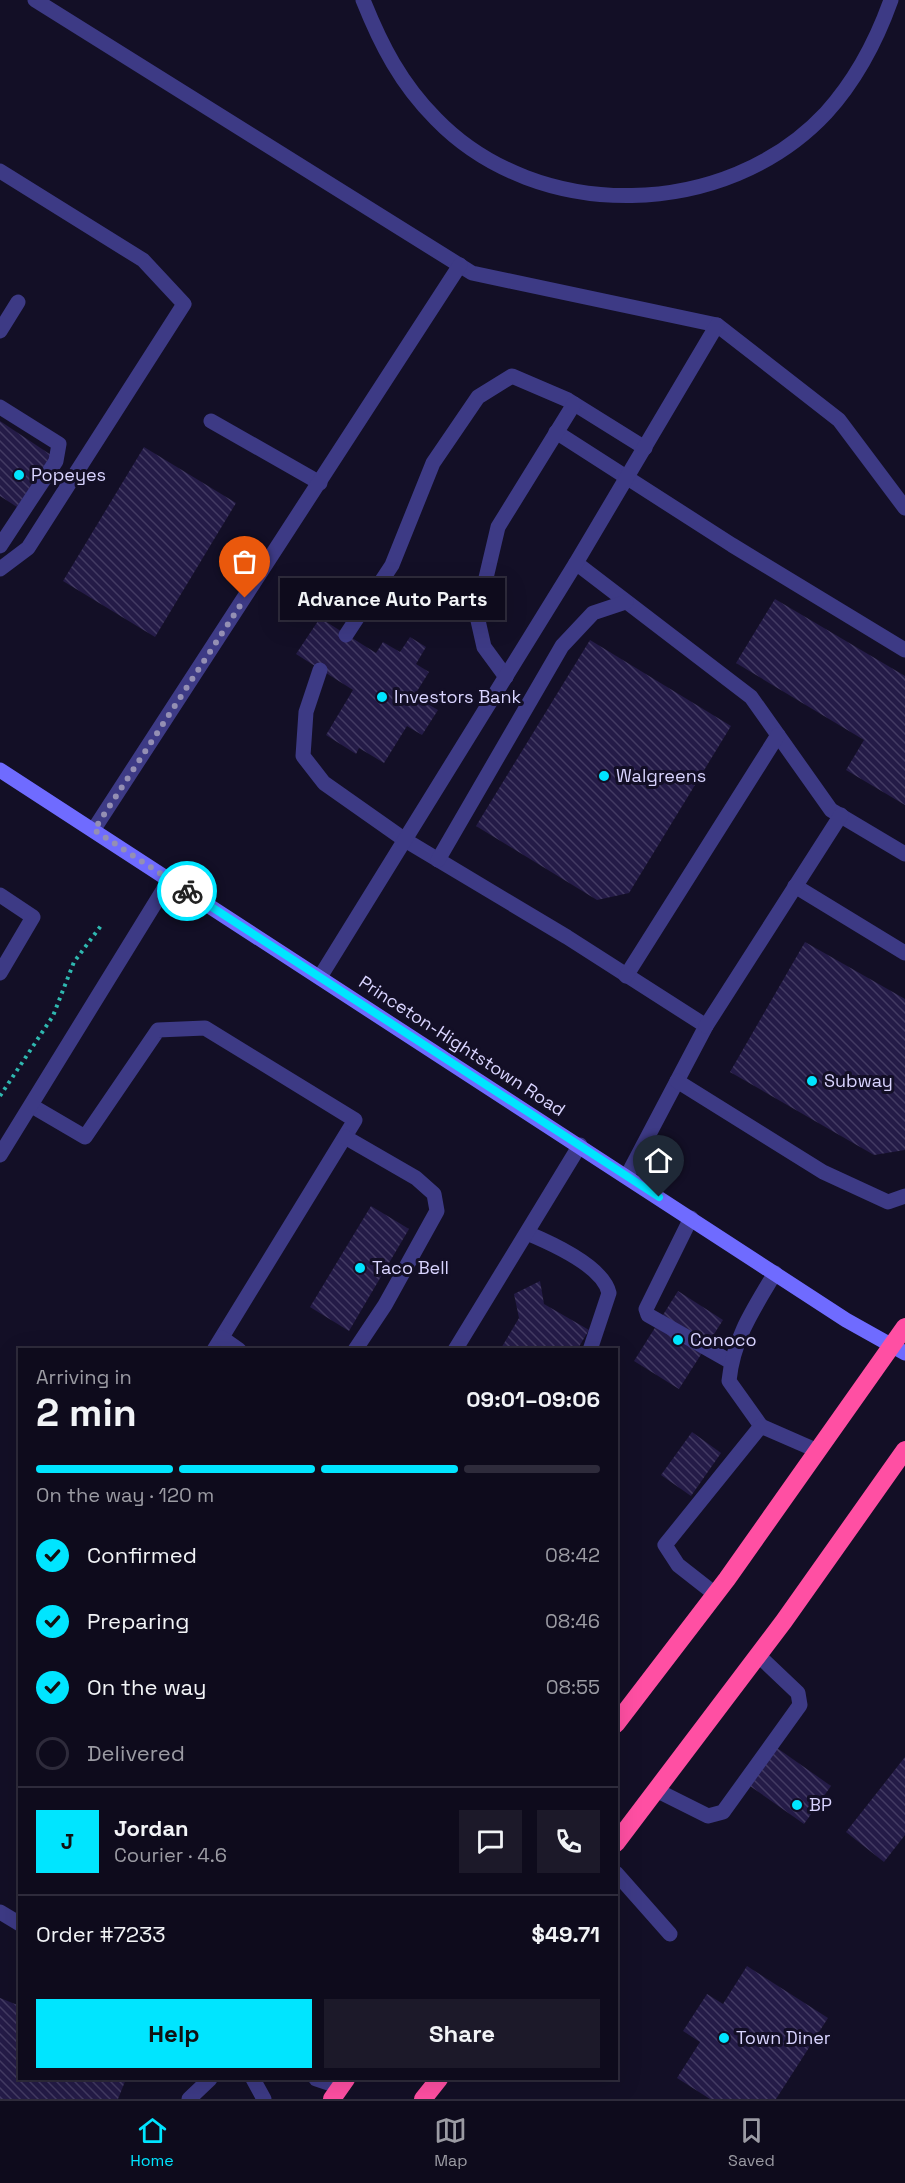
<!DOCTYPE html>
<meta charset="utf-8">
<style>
:root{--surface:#0e0b1c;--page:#1c1929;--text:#f1f3f6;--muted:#9b9ba3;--line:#2e2b3b;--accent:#00e5ff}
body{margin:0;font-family:"Space Grotesk",sans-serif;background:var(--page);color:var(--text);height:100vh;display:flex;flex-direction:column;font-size:22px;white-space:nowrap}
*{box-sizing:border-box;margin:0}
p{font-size:20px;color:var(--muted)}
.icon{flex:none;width:33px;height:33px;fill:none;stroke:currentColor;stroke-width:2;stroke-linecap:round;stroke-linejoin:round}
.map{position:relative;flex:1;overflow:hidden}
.details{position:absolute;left:18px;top:1348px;width:600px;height:732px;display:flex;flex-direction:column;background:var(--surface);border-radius:0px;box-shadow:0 6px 24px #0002,0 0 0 2px var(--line)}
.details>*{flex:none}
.pin{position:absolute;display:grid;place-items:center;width:51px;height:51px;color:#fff;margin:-62px -26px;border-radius:50% 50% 50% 0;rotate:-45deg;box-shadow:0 0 6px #0007}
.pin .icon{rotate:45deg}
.courier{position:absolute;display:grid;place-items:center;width:60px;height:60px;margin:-30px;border:4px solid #00e5ff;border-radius:50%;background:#fff;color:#222;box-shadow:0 2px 8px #0007}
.bubble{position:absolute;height:42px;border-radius:0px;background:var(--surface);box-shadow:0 6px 24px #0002,0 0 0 2px var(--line);font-size:20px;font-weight:600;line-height:42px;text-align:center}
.summary em{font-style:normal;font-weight:600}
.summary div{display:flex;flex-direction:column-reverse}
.summary{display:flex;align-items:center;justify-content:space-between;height:102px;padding:0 18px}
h1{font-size:39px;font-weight:600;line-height:45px}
.bar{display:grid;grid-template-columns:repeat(4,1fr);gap:9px 6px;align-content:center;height:72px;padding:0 18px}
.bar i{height:8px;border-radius:4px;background:var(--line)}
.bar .current{background:var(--accent)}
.bar p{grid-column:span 4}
.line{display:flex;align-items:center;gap:15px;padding:0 18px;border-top:2px solid var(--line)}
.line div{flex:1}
.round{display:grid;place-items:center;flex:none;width:63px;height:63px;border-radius:0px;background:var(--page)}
ol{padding:0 18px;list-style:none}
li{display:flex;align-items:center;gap:18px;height:66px}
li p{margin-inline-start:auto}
li .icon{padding:6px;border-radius:50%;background:var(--accent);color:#111;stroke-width:4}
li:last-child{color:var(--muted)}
li i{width:33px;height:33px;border:3px solid var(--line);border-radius:50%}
.button{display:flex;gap:12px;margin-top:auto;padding:12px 18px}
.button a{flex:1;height:69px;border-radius:0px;background:var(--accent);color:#111;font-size:24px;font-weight:600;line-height:69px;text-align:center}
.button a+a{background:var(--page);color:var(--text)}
.dock{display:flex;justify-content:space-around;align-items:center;height:84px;border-top:2px solid var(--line);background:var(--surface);font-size:16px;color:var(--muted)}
.dock a{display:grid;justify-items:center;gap:3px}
.dock .current{color:var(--accent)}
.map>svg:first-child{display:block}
</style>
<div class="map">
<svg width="905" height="2099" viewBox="0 0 905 2099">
<defs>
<pattern id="building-back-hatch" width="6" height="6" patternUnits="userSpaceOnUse" patternTransform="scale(1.5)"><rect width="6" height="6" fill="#241b47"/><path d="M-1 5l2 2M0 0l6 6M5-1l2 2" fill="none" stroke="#433b63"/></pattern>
</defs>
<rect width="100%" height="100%" fill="#130f26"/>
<g fill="url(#building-back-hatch)">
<path d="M0,421L51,455L17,507L0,496Z"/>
<path d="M144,447L236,503L155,637L63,581Z"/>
<path d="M775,599L905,676V805L846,770L864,740L736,663Z"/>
<path d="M320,618L376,653L383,642L400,652L410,637L426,647L416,664L429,672L414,696L438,710L422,735L407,726L384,763L359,748L356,754L326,735L353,690L296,654Z"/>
<path d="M590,640L731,726L629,893L597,900L476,826Z"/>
<path d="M805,942L905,999V1150L874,1155L730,1072Z"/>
<path d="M371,1206L409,1229L349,1331L310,1307Z"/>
<path d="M540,1281L544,1304L589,1330L577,1350H500L519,1318L514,1294Z"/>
<path d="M678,1291L723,1320L679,1389L634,1361Z"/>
<path d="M692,1432L721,1453L691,1496L661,1475Z"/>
<path d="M777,1748L831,1786L804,1824L750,1786Z"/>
<path d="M905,1757V1835L884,1862L846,1832Z"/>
<path d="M747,1966L828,2018L776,2099H710L677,2078L700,2042L683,2031L707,1994L723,2004Z"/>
<path d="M0,1998L20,2006V2079H126L118,2099H0Z"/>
</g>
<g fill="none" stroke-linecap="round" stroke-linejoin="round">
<path stroke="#2fb8b0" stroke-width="4" stroke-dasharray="3 4.5" stroke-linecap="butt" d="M0,1096L53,1016L74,962L103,923"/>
<g stroke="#3d3a85" stroke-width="15">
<path d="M35,0L472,273L717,325L839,420L905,508"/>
<path d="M363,0C381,45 401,84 436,119C538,224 726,220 826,113C856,80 876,42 891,0"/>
<path d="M0,171L143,260L184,304L28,548L0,569"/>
<path d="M0,331L18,302"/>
<path d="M0,407L59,444L56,461L0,546"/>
<path d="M211,421L320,483"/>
<path d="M556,432L732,545L905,650"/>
<path d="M576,563L751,697L831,810L905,854"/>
<path d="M346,635L392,565L433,463L478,397L512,376L568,400L645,448"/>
<path d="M320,670L306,712L303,756L324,783L405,840L567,937L706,1026L627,1176"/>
<path d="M506,677L484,647L477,616L498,527L574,404"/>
<path d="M94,829L460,265"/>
<path d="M438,860L562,646L593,613L626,602"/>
<path d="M795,886L905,953"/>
<path d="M0,895L33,917L0,973"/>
<path d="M626,976L778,735"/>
<path d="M320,977L576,563L717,325"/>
<path d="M706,1026L841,815"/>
<path d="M677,1081L823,1172L888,1202L905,1196"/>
<path d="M32,1106L85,1137L158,1030L205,1028L355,1120L214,1350"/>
<path d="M345,1137L416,1178L434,1194L437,1211L385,1305L355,1350"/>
<path d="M0,1155L170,879"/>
<path d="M691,1218L646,1309L648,1315L731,1362"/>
<path d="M527,1233C551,1243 603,1266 609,1293L590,1350"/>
<path d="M222,1338L239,1350"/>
<path d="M455,1350L580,1145"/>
<path d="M761,1426L729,1381C733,1339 754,1308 775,1273"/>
<path d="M715,1594L678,1565L665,1545L761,1426L818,1451"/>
<path d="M656,1790L708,1816L723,1812L800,1705L798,1693L758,1655"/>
<path d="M616,1873L670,1934"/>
<path d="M0,1912L20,1924"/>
<path d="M253,2079L264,2099"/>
<path d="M316,2079L340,2087"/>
<path d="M189,2099L210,2079"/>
</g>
<path stroke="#6f6bff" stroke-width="15" d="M0,770L846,1320L905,1353"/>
<g stroke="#ff4fa3" stroke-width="18">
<path d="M616,1724L727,1579L905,1327"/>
<path d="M616,1843L784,1621L905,1450"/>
<path d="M332,2099L346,2079"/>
<path d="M423,2099L439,2079"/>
</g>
</g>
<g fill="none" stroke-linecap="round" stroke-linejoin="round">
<path stroke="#948fb3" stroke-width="6" stroke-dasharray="0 10.8" d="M187,891L94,830L245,598"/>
<path stroke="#00e5ff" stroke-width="8" d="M187,891L659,1197"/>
</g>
<g fill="#00e5ff" stroke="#130f26" stroke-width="2">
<circle cx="19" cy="475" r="6"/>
<circle cx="382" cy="697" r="6"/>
<circle cx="604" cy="776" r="6"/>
<circle cx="812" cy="1081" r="6"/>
<circle cx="360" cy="1268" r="6"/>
<circle cx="678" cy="1340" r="6"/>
<circle cx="797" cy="1805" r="6"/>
<circle cx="724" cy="2038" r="6"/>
</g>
<g text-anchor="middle" stroke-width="6" stroke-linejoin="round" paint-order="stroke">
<g font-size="18" fill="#d9d4ff" stroke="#130f26" text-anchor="start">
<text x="31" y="481">Popeyes</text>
<text x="394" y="703">Investors Bank</text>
<text x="616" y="782">Walgreens</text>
<text x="824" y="1087">Subway</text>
<text x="372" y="1274">Taco Bell</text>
<text x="690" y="1346">Conoco</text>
<text x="809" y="1811">BP</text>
<text x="736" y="2044">Town Diner</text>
</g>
<g font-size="18" fill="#d9d4ff" stroke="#130f26">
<text transform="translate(462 1046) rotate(33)" y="6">Princeton-Hightstown Road</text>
</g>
</g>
</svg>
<div class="pin" style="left:245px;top:598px;background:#ea580c"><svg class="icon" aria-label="bag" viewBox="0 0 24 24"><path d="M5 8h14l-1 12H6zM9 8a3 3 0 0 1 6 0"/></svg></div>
<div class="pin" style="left:659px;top:1197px;background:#1f2937"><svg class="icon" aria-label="home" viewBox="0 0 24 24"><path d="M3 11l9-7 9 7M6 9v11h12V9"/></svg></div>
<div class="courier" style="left:187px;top:891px"><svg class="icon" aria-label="bike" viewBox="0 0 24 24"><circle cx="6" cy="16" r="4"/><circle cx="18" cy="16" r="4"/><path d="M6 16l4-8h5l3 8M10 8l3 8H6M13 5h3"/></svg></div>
<div class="bubble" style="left:280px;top:578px;width:225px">Advance Auto Parts</div>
<section class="details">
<div class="summary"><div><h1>2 min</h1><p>Arriving in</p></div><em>09:01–09:06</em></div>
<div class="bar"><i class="current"></i><i class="current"></i><i class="current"></i><i></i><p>On the way · 120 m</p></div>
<ol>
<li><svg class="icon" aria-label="check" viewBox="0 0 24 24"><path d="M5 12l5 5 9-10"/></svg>Confirmed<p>08:42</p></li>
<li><svg class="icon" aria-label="check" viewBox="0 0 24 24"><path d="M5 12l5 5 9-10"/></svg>Preparing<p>08:46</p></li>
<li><svg class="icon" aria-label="check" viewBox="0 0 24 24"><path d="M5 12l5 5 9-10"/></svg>On the way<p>08:55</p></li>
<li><i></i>Delivered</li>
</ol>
<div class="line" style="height:108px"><b class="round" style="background:var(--accent);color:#111">J</b><div><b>Jordan</b><p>Courier · 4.6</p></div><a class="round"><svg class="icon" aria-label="chat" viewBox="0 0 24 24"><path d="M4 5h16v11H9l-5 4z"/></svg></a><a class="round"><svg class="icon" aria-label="phone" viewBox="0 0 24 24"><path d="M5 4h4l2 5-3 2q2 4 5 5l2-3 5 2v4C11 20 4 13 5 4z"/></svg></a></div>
<div class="line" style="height:78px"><div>Order #7233</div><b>$49.71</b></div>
<div class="button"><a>Help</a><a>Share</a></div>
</section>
</div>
<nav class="dock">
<a class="current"><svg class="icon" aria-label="home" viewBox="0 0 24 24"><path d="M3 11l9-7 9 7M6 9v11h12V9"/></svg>Home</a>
<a><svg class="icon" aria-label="map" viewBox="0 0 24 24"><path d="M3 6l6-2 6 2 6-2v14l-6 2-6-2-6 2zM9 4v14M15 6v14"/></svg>Map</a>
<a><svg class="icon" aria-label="saved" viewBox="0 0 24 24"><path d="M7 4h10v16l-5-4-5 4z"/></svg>Saved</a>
</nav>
